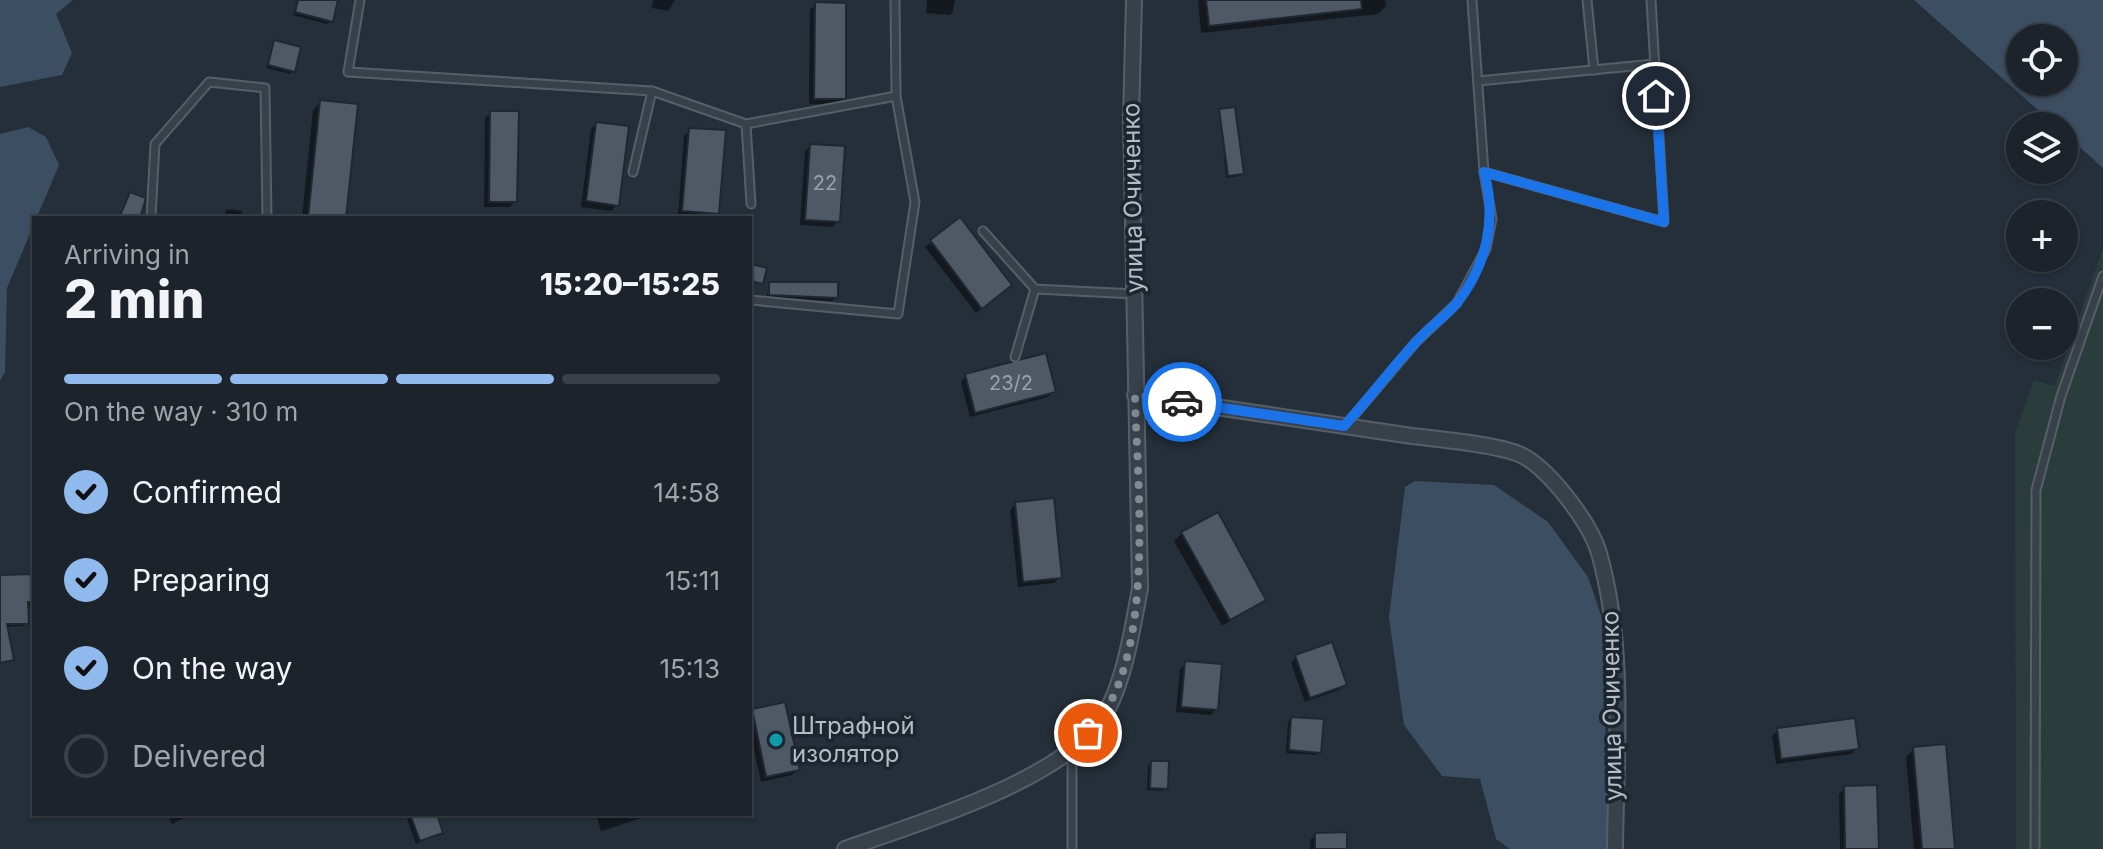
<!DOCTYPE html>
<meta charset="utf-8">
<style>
:root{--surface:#1c232b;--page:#292f37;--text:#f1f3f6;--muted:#a0a4a9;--line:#3a4047;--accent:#90baee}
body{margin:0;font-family:Inter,sans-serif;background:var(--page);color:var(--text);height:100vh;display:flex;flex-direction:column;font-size:30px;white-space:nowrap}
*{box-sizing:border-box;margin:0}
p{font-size:26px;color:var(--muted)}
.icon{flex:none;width:44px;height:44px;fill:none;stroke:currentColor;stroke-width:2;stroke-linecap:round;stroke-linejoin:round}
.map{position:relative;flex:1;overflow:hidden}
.side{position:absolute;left:32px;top:216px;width:720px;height:600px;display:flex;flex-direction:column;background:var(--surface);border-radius:0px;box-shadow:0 2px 6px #0004,0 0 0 2px var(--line)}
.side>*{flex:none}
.fabs{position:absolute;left:2006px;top:24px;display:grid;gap:16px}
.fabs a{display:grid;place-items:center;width:72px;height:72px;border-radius:50%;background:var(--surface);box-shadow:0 2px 6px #0004,0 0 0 2px var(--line);font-size:40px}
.pin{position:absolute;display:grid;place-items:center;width:68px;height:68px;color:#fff;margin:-34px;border:4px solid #fff;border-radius:50%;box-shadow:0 2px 8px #0007}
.courier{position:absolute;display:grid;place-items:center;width:80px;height:80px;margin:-40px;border:6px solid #1a73e8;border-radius:50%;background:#fff;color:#222;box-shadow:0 2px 10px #0007}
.overview em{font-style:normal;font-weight:800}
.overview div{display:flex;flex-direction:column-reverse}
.overview{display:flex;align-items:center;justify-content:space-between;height:136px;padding:0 32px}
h1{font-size:52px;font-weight:800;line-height:60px}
.bar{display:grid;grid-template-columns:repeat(4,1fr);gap:12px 8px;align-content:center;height:96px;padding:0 32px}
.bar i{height:10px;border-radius:6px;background:var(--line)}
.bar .current{background:var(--accent)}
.bar p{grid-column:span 4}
ol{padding:0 32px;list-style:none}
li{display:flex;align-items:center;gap:24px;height:88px}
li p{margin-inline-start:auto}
li .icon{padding:8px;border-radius:50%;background:var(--accent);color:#111;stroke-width:4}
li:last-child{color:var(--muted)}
li i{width:44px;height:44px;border:4px solid var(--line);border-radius:50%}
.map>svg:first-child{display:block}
</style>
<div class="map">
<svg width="2103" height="849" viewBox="0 0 2103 849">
<rect width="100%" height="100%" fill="#252f39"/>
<path fill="#2a3d3c" d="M2103,248V849H2016L2015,433L2034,380L2055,386Z"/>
<g fill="#3c4e61" fill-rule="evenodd">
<path d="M0,0H73L56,14L72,53L62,75L0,87Z"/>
<path d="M1914,0H2103V168L2064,133V126H2056ZM2020,38H2064V82H2020Z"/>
<path d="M28,127L46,137L59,165L7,288L5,372L0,381V134Z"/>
<path d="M1415,481L1494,485L1548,522L1588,577L1602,618L1609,849H1510L1496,839L1480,779L1442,776L1404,725L1389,617L1405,487Z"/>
</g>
<g fill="#0007">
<path d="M297,0H336L331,21L327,24L293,15Z"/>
<path d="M653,0H675L668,11L652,8Z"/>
<path d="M927,0H955L953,11L950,15L926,13Z"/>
<path d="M1198,0H1385L1386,6L1378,14L1201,33Z"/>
<path d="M816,4L844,98L838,104H809L810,10Z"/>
<path d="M275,42L293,71L290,74L266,68Z"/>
<path d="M321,102L344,218H302L313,110Z"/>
<path d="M1220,111L1242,173L1240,176L1226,178Z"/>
<path d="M491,113L515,201L510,207H484L485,118Z"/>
<path d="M596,124L617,205L611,211L581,207L591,129Z"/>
<path d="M690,130L717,213L712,218L678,216L684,136Z"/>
<path d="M811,146L838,221L832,227L800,225L805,151Z"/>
<path d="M227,209L242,211L241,218H223Z"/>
<path d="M959,220L1004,291L976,313L925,247Z"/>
<path d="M770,284L836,298L832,301L766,298Z"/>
<path d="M966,376L1054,391L1048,397L970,417L961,382Z"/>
<path d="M1016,504L1060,577L1054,583L1018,587L1010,510Z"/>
<path d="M1182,533L1264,600L1222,626L1174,541Z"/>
<path d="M34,576V605H26L27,623L23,626L0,627V577Z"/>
<path d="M1296,657L1345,684L1339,690L1305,702L1291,663Z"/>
<path d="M1186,664L1216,709L1211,715L1176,712L1180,669Z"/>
<path d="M753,711L797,770L792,775L761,782L750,731Z"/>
<path d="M1292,719L1319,752L1316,755L1286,753L1288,722Z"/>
<path d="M1778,730L1857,748L1851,754L1776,764L1772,736Z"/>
<path d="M1914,749L1953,849H1914L1906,757Z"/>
<path d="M1152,763L1166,788L1162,791L1147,790L1148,766Z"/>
<path d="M1845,788L1877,849H1840L1839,794Z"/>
<path d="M167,814H192L172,824Z"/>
<path d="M416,814H434L441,832L416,844L407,819Z"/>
<path d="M596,814H654L601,831Z"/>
<path d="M1316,835L1345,849H1310V840Z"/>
</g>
<g fill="#4e5965" stroke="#1f2831" stroke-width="2">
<path d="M298,0H338L333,22L295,12Z"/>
<path d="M1206,0H1361L1362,9L1209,26Z"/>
<path d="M815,2L846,3V99H814Z"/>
<path d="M274,40L301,47L295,72L268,65Z"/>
<path d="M320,100L358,104L346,218H308Z"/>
<path d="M1235,107L1244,174L1228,176L1219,109Z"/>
<path d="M490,111H519L517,202H489Z"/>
<path d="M596,122L629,126L619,206L586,201Z"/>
<path d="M689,128L726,130L719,214L682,211Z"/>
<path d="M810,144L845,146L840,222L805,220Z"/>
<path d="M130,192L146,198L140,218H119Z"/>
<path d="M960,217L1012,285L982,309L930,240Z"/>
<path d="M750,264L767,268L763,284L750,281Z"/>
<path d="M769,282H838V298L769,295Z"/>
<path d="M1046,353L1056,392L975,413L965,374Z"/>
<path d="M1054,498L1062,578L1023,582L1015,502Z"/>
<path d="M1218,512L1266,600L1230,620L1181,532Z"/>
<path d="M34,574V602H28L29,624H7L14,660L0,663V575Z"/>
<path d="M1332,642L1347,685L1310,698L1295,655Z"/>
<path d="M1185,661L1222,664L1218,710L1181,707Z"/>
<path d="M785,702L800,770L766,777L752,709Z"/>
<path d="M1291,717L1324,719L1321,753L1289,750Z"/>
<path d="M1855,718L1859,749L1781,759L1777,728Z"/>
<path d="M1946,744L1955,849H1922L1913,747Z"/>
<path d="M1151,761H1169L1168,789L1150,788Z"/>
<path d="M1877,785L1879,849H1845L1844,786Z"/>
<path d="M410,814H437L443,833L420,841Z"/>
<path d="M1347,832V849H1315V833Z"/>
</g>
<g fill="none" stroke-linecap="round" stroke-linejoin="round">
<g stroke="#565f68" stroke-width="11">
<g id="lane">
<path d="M360,0L348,72L652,91"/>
<path d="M1472,0L1484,172L1664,222L1651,0"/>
<path d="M1587,0L1594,70"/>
<path d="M1478,81L1654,64"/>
<path d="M633,172L652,91L746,124"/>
<path d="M751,204L746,124L896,96"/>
<path d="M151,218L155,144L209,82L265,88L267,218"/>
<path d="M983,231L1035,289L1135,294"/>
<path d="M750,300L898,314L915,202L896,96L895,0"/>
<path d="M1015,357L1035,289"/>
<path d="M1345,426L1416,342L1457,303L1486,249L1492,219L1484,172"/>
<path d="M1072,750V849"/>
<path d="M2035,849L2036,490L2061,396L2103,276"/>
</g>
</g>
<g stroke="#565f68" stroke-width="18">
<g id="street">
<path d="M1135,395C1228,409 1320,423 1412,436C1438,439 1506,445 1525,457C1552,473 1590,523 1599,553C1626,648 1616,751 1615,849"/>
<path d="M845,849C915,824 1062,781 1103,717C1124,685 1133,626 1140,588L1131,118L1134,0"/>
</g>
</g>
<use href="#lane" stroke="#38414a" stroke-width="7"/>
<use href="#street" stroke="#38414a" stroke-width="14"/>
</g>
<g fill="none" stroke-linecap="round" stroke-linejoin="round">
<path stroke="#828b94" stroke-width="8" stroke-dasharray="0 14.4" d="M1088,733C1158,664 1137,488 1135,395L1182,402"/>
<path stroke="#1a73e8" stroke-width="10" d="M1182,402L1344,426C1369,399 1391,369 1416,342C1428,328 1444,318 1456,304C1487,266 1497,219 1484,172L1664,222L1656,96"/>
</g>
<circle fill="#0f9aa8" stroke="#1d262f" stroke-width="3" cx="776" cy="740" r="8"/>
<g text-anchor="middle" stroke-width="7" stroke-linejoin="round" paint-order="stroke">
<g font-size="20" fill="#9aa3ad">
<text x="825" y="190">22</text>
<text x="1011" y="390">23/2</text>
</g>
<g font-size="24" fill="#b4bcc5" stroke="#1d262f">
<text transform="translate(1133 198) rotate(-91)" y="8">улица Очиченко</text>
<text transform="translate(1612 706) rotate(-91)" y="8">улица Очиченко</text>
</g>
<g font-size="24" fill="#b4bcc5" stroke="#1d262f" text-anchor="start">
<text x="792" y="734">Штрафной<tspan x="792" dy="28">изолятор</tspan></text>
</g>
</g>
</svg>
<div class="fabs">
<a><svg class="icon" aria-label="locate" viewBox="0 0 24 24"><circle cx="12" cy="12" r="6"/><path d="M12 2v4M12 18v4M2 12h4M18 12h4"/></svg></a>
<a><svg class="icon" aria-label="layers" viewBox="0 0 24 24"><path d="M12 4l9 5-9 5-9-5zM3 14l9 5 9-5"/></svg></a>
<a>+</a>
<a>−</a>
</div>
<div class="pin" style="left:1088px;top:733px;background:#ea580c"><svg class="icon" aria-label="bag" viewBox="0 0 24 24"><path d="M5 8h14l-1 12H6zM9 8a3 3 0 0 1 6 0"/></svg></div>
<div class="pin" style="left:1656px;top:96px;background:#1f2937"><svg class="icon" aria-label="home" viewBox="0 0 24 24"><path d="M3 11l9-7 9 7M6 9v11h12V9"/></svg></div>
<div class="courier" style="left:1182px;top:402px"><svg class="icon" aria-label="car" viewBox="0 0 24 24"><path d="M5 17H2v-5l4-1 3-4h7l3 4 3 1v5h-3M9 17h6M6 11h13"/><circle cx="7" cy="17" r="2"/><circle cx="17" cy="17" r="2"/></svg></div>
<section class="side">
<div class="overview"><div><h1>2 min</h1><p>Arriving in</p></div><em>15:20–15:25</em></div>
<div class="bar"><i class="current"></i><i class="current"></i><i class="current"></i><i></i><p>On the way · 310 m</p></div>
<ol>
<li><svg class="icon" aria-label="check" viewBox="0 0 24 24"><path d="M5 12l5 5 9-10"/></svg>Confirmed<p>14:58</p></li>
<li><svg class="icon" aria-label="check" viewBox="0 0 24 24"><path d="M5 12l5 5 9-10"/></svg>Preparing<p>15:11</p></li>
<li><svg class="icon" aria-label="check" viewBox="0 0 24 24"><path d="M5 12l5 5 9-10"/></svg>On the way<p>15:13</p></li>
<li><i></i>Delivered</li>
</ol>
</section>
</div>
